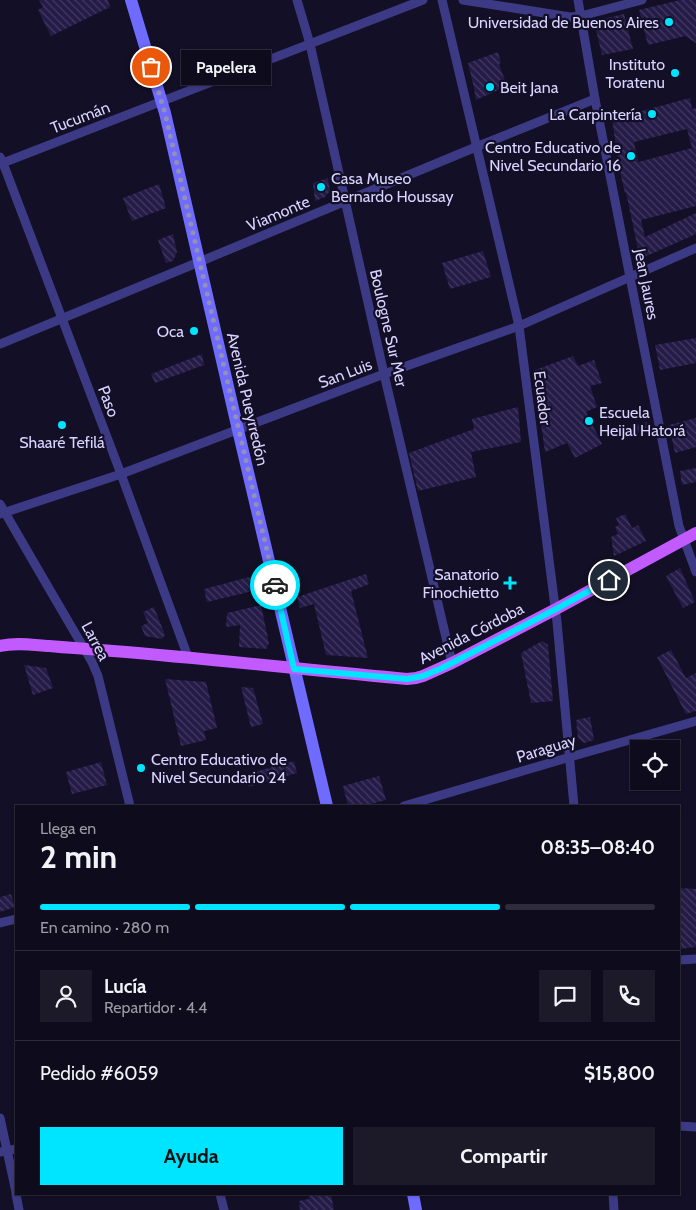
<!DOCTYPE html>
<html lang="es">
<meta charset="utf-8">
<style>
:root{--surface:#0e0b1c;--page:#1c1929;--text:#f1f3f6;--muted:#9b9ba3;--line:#2e2b3b;--accent:#00e5ff}
body{margin:0;font-family:Cabin,sans-serif;background:var(--page);color:var(--text);height:100vh;display:flex;flex-direction:column;font-size:19px;white-space:nowrap}
*{box-sizing:border-box;margin:0}
p{font-size:16px;color:var(--muted)}
.icon{flex:none;width:28px;height:28px;fill:none;stroke:currentColor;stroke-width:2;stroke-linecap:round;stroke-linejoin:round}
.map{position:relative;flex:1;overflow:hidden}
.drawer{position:absolute;left:15px;top:805px;width:665px;height:390px;display:flex;flex-direction:column;background:var(--surface);border-radius:0px;box-shadow:0 1px 4px #0004,0 0 0 1px var(--line)}
.drawer>*{flex:none}
.buttons{position:absolute;left:630px;top:740px;display:grid;gap:10px}
.buttons a{display:grid;place-items:center;width:50px;height:50px;border-radius:0px;background:var(--surface);box-shadow:0 1px 4px #0004,0 0 0 1px var(--line);font-size:25px}
.pin{position:absolute;display:grid;place-items:center;width:42px;height:42px;color:#fff;margin:-21px;border:2px solid #fff;border-radius:50%;box-shadow:0 1px 5px #0007}
.courier{position:absolute;display:grid;place-items:center;width:50px;height:50px;margin:-25px;border:4px solid #00e5ff;border-radius:50%;background:#fff;color:#222;box-shadow:0 1px 6px #0007}
.bubble{position:absolute;height:35px;border-radius:0px;background:var(--surface);box-shadow:0 1px 4px #0004,0 0 0 1px var(--line);font-size:16px;font-weight:700;line-height:35px;text-align:center}
.summary em{font-style:normal;font-weight:700}
.summary div{display:flex;flex-direction:column-reverse}
.summary{display:flex;align-items:center;justify-content:space-between;height:85px;padding:0 25px}
h1{font-size:32px;font-weight:700;line-height:38px}
.bar{display:grid;grid-template-columns:repeat(4,1fr);gap:8px 5px;align-content:center;height:60px;padding:0 25px}
.bar i{height:6px;border-radius:4px;background:var(--line)}
.bar .selected{background:var(--accent)}
.bar p{grid-column:span 4}
.line{display:flex;align-items:center;gap:12px;padding:0 25px;border-top:1px solid var(--line)}
.line div{flex:1}
.round{display:grid;place-items:center;flex:none;width:52px;height:52px;border-radius:0px;background:var(--page)}
.action{display:flex;gap:10px;margin-top:auto;padding:10px 25px}
.action a{flex:1;height:58px;border-radius:0px;background:var(--accent);color:#111;font-size:20px;font-weight:700;line-height:58px;text-align:center}
.action a+a{background:var(--page);color:var(--text)}
.map>svg:first-child{display:block}
</style>
<div class="map">
<svg width="696" height="1210" viewBox="0 0 696 1210">
<defs>
<pattern id="building-back-hatch" width="6" height="6" patternUnits="userSpaceOnUse" patternTransform="scale(1.25)"><rect width="6" height="6" fill="#241b47"/><path d="M-1 5l2 2M0 0l6 6M5-1l2 2" fill="none" stroke="#433b63"/></pattern>
</defs>
<rect width="100%" height="100%" fill="#130f26"/>
<g fill="url(#building-back-hatch)" fill-rule="evenodd">
<path d="M39,0H108L110,7L51,36L38,10L43,7Z"/>
<path d="M680,0H696V43L685,36L648,45L639,10Z"/>
<path d="M624,14L633,49L602,55L594,21Z"/>
<path d="M498,52L501,63L499,64L507,86L476,100L474,88L468,63Z"/>
<path d="M690,98L692,109L696,108V206L641,220L645,237L696,213V234L640,259L626,192L625,193L619,167L612,119ZM687,129L692,148L638,162L634,142Z"/>
<path d="M328,178L330,191L325,197L315,201L313,183Z"/>
<path d="M159,184L166,208L132,221L123,198Z"/>
<path d="M173,234L177,252L173,261L166,263L158,240Z"/>
<path d="M483,251L491,277L450,289L442,263Z"/>
<path d="M696,338V363L660,370L655,345Z"/>
<path d="M202,354L204,365L155,383L151,374Z"/>
<path d="M573,356L578,366L594,360L602,383L590,386L597,407L586,412L602,444L575,458L567,443L545,452L540,417L535,370Z"/>
<path d="M518,407L521,442L471,452L476,477L418,491L409,453L474,429L472,419Z"/>
<path d="M696,418V447L675,453L669,425Z"/>
<path d="M647,422L649,430L615,437L614,430Z"/>
<path d="M696,468V482L682,485L680,471Z"/>
<path d="M625,514L632,528L638,525L646,541L614,556L611,537L618,534L615,527L619,525L616,518Z"/>
<path d="M680,568L695,602L683,608L666,576Z"/>
<path d="M366,574L369,584L351,591L368,658L326,655L314,604L300,608L297,597Z"/>
<path d="M253,576L257,590L207,602L204,589Z"/>
<path d="M261,605L269,643L266,649L239,647L240,625L226,627L227,613Z"/>
<path d="M154,607L165,635L162,639L145,636L141,626L148,623L143,612Z"/>
<path d="M542,641L548,645L553,701L531,703L521,653Z"/>
<path d="M671,650L686,678L696,673V711L686,714L657,657Z"/>
<path d="M24,665L46,668L53,688L33,695Z"/>
<path d="M165,679L206,682L217,728L204,731L206,740L181,746Z"/>
<path d="M241,687L253,688L263,724L251,727Z"/>
<path d="M590,717L594,740L584,743L578,738L576,720Z"/>
<path d="M294,761L297,773L248,787L244,775Z"/>
<path d="M101,762L107,785L72,794L66,772Z"/>
<path d="M379,776L386,800L364,806H348L343,786Z"/>
<path d="M679,888L696,889V947L679,949Z"/>
<path d="M11,894L15,907L0,912V897Z"/>
<path d="M308,1194H331L334,1210H300L299,1201L309,1199Z"/>
</g>
<g fill="none" stroke-linecap="round" stroke-linejoin="round">
<g stroke="#3d3a85" stroke-width="9">
<path d="M297,0L310,44L384,374L452,663"/>
<path d="M442,0L519,326L557,622L574,806"/>
<path d="M463,0L570,17L581,16L642,0"/>
<path d="M578,0L595,99L679,526L696,572"/>
<path d="M0,157L3,163L121,474L188,657"/>
<path d="M0,164L423,0"/>
<path d="M0,344L199,262L476,147L595,99"/>
<path d="M0,504L47,585L92,662L98,676L130,806"/>
<path d="M0,514L121,474L384,374L519,326L696,248"/>
<path d="M404,806L570,757L696,721"/>
<path d="M0,923L16,919"/>
<path d="M679,960L696,959"/>
<path d="M0,1118L16,1192"/>
<path d="M679,1126L696,1127"/>
<path d="M0,1152L16,1149"/>
<path d="M16,1194L19,1210"/>
<path d="M220,1194L224,1210"/>
<path d="M613,1194L614,1210"/>
</g>
<g stroke="#6f6bff" stroke-width="12">
<path d="M131,0L165,113L238,430L327,806"/>
<path d="M413,1194L416,1210"/>
</g>
<path stroke="#c25bff" stroke-width="12" d="M0,646C16,642 33,645 49,646C70,648 92,649 113,651C211,659 309,670 407,679L416,678L423,676L452,663L556,609L696,533"/>
</g>
<g fill="none" stroke-linecap="round" stroke-linejoin="round">
<path stroke="#948fb3" stroke-width="5" stroke-dasharray="0 9" d="M151,67L165,113L275,585"/>
<path stroke="#00e5ff" stroke-width="6" d="M275,585L294,669L407,679L423,676L442,668L556,609L609,580"/>
</g>
<g fill="#00e5ff" stroke="#130f26" stroke-width="2">
<circle cx="669" cy="22" r="5"/>
<circle cx="675" cy="73" r="5"/>
<circle cx="490" cy="87" r="5"/>
<circle cx="652" cy="114" r="5"/>
<circle cx="631" cy="156" r="5"/>
<circle cx="321" cy="187" r="5"/>
<circle cx="194" cy="331" r="5"/>
<circle cx="589" cy="421" r="5"/>
<circle cx="62" cy="425" r="5"/>
<path d="M507.5 575.5h5v5h5v5h-5v5h-5v-5h-5v-5h5z"/>
<circle cx="141" cy="768" r="5"/>
</g>
<g text-anchor="middle" stroke-width="4.5" stroke-linejoin="round" paint-order="stroke">
<g font-size="16" fill="#d9d4ff" stroke="#130f26" text-anchor="end">
<text x="659" y="28">Universidad de Buenos Aires</text>
<text x="665" y="70">Instituto<tspan x="665" dy="18">Toratenu</tspan></text>
<text x="500" y="93" text-anchor="start">Beit Jana</text>
<text x="642" y="120">La Carpintería</text>
<text x="621" y="153">Centro Educativo de<tspan x="621" dy="18">Nivel Secundario 16</tspan></text>
<text x="331" y="184" text-anchor="start">Casa Museo<tspan x="331" dy="18">Bernardo Houssay</tspan></text>
<text x="184" y="337">Oca</text>
<text x="599" y="418" text-anchor="start">Escuela<tspan x="599" dy="18">Heijal Hatorá</tspan></text>
<text x="62" y="448" text-anchor="middle">Shaaré Tefilá</text>
<text x="499" y="580">Sanatorio<tspan x="499" dy="18">Finochietto</tspan></text>
<text x="151" y="765" text-anchor="start">Centro Educativo de<tspan x="151" dy="18">Nivel Secundario 24</tspan></text>
</g>
<g font-size="16" fill="#d9d4ff" stroke="#130f26">
<text transform="translate(80 117) rotate(-21)" y="6">Tucumán</text>
<text transform="translate(278 213) rotate(-23)" y="6">Viamonte</text>
<text transform="translate(647 284) rotate(79)" y="6">Jean Jaures</text>
<text transform="translate(389 328) rotate(77)" y="6">Boulogne Sur Mer</text>
<text transform="translate(345 373) rotate(-21)" y="6">San Luis</text>
<text transform="translate(543 398) rotate(83)" y="6">Ecuador</text>
<text transform="translate(248 399) rotate(77)" y="6">Avenida Pueyrredón</text>
<text transform="translate(109 401) rotate(69)" y="6">Paso</text>
<text transform="translate(471 633) rotate(-27)" y="6">Avenida Córdoba</text>
<text transform="translate(96 641) rotate(62)" y="6">Larrea</text>
<text transform="translate(546 748) rotate(-17)" y="6">Paraguay</text>
</g>
</g>
</svg>
<div class="buttons">
<a><svg class="icon" aria-label="locate" viewBox="0 0 24 24"><circle cx="12" cy="12" r="6"/><path d="M12 2v4M12 18v4M2 12h4M18 12h4"/></svg></a>
</div>
<div class="pin" style="left:151px;top:67px;background:#ea580c"><svg class="icon" aria-label="bag" viewBox="0 0 24 24"><path d="M5 8h14l-1 12H6zM9 8a3 3 0 0 1 6 0"/></svg></div>
<div class="pin" style="left:609px;top:580px;background:#1f2937"><svg class="icon" aria-label="home" viewBox="0 0 24 24"><path d="M3 11l9-7 9 7M6 9v11h12V9"/></svg></div>
<div class="courier" style="left:275px;top:585px"><svg class="icon" aria-label="car" viewBox="0 0 24 24"><path d="M5 17H2v-5l4-1 3-4h7l3 4 3 1v5h-3M9 17h6M6 11h13"/><circle cx="7" cy="17" r="2"/><circle cx="17" cy="17" r="2"/></svg></div>
<div class="bubble" style="left:181px;top:50px;width:90px">Papelera</div>
<section class="drawer">
<div class="summary"><div><h1>2 min</h1><p>Llega en</p></div><em>08:35–08:40</em></div>
<div class="bar"><i class="selected"></i><i class="selected"></i><i class="selected"></i><i></i><p>En camino · 280 m</p></div>
<div class="line" style="height:90px"><a class="round"><svg class="icon" aria-label="person" viewBox="0 0 24 24"><circle cx="12" cy="8" r="4"/><path d="M4 21q1-7 8-7t8 7"/></svg></a><div><b>Lucía</b><p>Repartidor · 4.4</p></div><a class="round"><svg class="icon" aria-label="chat" viewBox="0 0 24 24"><path d="M4 5h16v11H9l-5 4z"/></svg></a><a class="round"><svg class="icon" aria-label="phone" viewBox="0 0 24 24"><path d="M5 4h4l2 5-3 2q2 4 5 5l2-3 5 2v4C11 20 4 13 5 4z"/></svg></a></div>
<div class="line" style="height:65px"><div>Pedido #6059</div><b>$15,800</b></div>
<div class="action"><a>Ayuda</a><a>Compartir</a></div>
</section>
</div>
